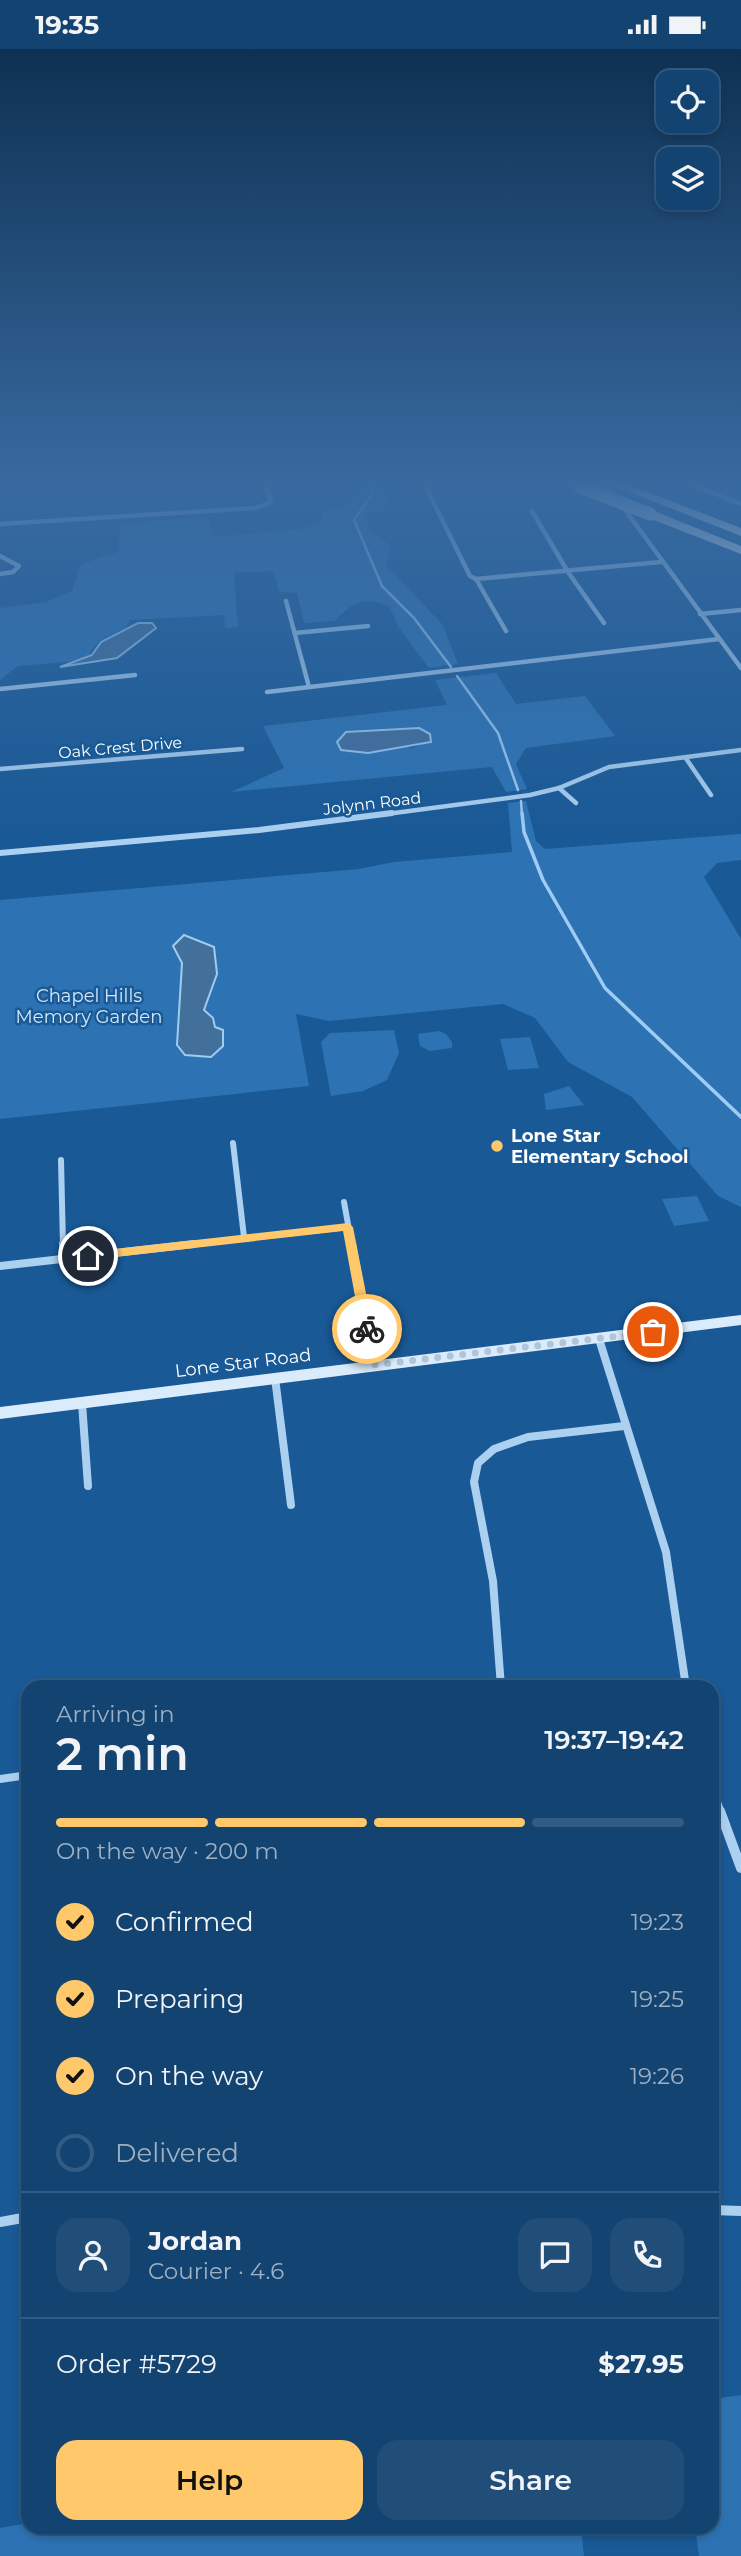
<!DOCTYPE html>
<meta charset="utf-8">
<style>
:root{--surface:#134370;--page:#204e78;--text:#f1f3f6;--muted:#9db0c3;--line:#325c83;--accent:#ffc96b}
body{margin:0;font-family:Montserrat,sans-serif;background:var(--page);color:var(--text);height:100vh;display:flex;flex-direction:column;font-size:26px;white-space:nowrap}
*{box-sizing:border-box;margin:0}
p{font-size:23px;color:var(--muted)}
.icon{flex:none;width:38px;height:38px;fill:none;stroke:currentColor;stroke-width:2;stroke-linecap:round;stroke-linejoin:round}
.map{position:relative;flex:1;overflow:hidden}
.side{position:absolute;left:21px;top:1631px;width:698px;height:854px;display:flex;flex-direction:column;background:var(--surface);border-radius:21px;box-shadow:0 4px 10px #0003,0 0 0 2px var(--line)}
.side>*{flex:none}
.controls{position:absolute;left:656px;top:21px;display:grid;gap:14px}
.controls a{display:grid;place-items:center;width:63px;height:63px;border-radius:14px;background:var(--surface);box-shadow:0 4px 10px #0003,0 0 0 2px var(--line);font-size:35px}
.pin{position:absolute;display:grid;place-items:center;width:60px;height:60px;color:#fff;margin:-30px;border:4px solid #fff;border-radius:50%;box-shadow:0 2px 7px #0007}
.courier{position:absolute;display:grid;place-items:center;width:70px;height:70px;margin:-35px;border:5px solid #ffc96b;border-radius:50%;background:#fff;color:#222;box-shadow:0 2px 9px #0007}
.head em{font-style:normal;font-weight:600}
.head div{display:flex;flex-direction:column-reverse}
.head{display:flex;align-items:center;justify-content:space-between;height:119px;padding:0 35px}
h1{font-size:46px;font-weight:600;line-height:52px}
.bar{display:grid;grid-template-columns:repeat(4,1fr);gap:10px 7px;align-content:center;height:84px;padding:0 35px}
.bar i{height:9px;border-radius:5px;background:var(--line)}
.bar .on{background:var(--accent)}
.bar p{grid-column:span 4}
.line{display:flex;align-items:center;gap:18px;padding:0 35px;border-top:2px solid var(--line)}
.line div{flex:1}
.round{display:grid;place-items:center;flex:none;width:74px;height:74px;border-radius:21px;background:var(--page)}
ol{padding:0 35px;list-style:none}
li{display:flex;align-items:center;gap:21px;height:77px}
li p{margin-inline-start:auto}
li .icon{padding:7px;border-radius:50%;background:var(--accent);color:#111;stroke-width:4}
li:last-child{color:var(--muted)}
li i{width:38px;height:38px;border:4px solid var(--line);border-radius:50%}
.primary-button{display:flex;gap:14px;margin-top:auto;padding:14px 35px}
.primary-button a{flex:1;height:80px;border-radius:21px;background:var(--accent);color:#111;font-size:28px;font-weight:600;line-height:80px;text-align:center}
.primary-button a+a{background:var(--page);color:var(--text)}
.status{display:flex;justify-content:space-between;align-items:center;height:49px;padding:0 35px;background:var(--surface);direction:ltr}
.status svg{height:19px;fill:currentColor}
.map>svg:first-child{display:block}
</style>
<div class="status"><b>19:35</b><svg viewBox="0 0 49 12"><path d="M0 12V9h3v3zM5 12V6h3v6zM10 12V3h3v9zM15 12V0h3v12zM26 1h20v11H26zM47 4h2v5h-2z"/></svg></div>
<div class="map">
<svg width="741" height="2507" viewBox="0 0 741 2507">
<rect width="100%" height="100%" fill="#195996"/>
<g fill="#2d73b4" fill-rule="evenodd">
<path d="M362,436H385L388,449L385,460L367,465V477L391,498L386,516L442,575L458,615L429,619L399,579L389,557C365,547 352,553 335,572L304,574L297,544L279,543L273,522L234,524L238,578L225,579L224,566L130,571L125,579L99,592L87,608L67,613L18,617L0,631V559L46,553L72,542L81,515L118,503L121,475L208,468L213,488L300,480L319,474L324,461L347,457Z"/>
<path d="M496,624L516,655L585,647L615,687L526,699L516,715L527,740L506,743L492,718L231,743L284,719L263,677L447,656L435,631ZM419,679L430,685L431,692L411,699L346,683Z"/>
<path d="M526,752L536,792L545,800L741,785V811L717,814L704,828L741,890V1158L718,1147L632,1048L568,1013L535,969L503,955L329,972L296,965L309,1037L0,1070V851L359,820L394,813L512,803L508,754ZM182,914L217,925L204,961L215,978L177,996Z"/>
<path d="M394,981L399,1004L387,1031L363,1042L331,1047L321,993L330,984Z"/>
<path d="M439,982L446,985L452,993V999L430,1002L420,997L418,985Z"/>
<path d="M530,988L539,1019L508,1021L500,990Z"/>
<path d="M569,1037L584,1056L546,1061L544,1045Z"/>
<path d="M697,1147L709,1172L674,1177L662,1150Z"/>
<path d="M741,2346V2507H699L695,2478H712V2350Z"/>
<path d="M28,2474V2478H581L584,2507H0V2479Z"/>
</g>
<g fill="#436f9b" stroke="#9fccf2" stroke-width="2">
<path d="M138,574H152L156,579L117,609L60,618L92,606L101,593Z"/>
<path d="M419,679L430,685L431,693L368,704L341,701L337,693L346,683Z"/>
<path d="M184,886L214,898L217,925L204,961L213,969L215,978L223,981V997L211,1008L185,1006L177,996L182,914L173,897Z"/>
</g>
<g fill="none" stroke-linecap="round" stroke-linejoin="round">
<g stroke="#9fccf2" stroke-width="2.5">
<path d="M372,436L373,444L354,471L382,537L414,569L451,618"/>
<path d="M457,627L498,684L518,741"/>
<path d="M521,752L522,766"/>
</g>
<path stroke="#9fccf2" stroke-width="3.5" d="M522,764L524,783L543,831L605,939L741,1068"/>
<g stroke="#acd0f0" stroke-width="4.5">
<path d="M425,436L470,527L476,530L506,582"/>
<path d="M605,436L616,449"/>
<path d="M692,436L741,455"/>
<path d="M623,458L741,619"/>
<path d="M532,462L568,523L604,574"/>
<path d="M0,475L255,459L271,453L265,436"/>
<path d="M0,507L19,517L13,523L0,525"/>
<path d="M476,530L661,513"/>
<path d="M286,552L309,638"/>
<path d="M700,565L741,561"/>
<path d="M295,584L368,577"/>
<path d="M0,640L135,626"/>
<path d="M267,643L719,590"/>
<path d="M685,708L711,746"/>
<path d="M0,720L242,700"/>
<path d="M559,739L576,754"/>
<path d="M379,766L530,746L559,739L609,718L741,701"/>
</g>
<g stroke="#acd0f0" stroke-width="6">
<path d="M0,804L259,781L392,764"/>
<path d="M233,1094L244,1188"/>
<path d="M61,1111L63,1197"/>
<path d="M344,1153L352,1197"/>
<path d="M179,1197L348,1178"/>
</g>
<g stroke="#acd0f0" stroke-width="8">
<path d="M63,1195V1210"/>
<path d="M352,1195L374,1316"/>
<path d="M0,1217L194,1195"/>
<path d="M599,1290L666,1503L686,1638"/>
<path d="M275,1329L291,1456"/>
<path d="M82,1354L88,1437"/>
<path d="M501,1638L493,1532L474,1433L478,1414L494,1400L528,1388L624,1377"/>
<path d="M0,1730L28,1726"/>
<path d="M712,1740L721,1764"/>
</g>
<g stroke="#acd0f0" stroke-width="10">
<path d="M720,1762L741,1819"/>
<path d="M712,2161L741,2162"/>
<path d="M0,2173L28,2168"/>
</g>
<path fill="#daebfb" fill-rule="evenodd" d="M741,1266V1276L0,1370V1358Z"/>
<g fill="#fff" fill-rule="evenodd">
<path d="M612,436H629L741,479V487Z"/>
<path d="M646,462H654L741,497V505L646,468Z"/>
</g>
<path stroke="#fff" stroke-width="13" d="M580,438L650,465"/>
</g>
<linearGradient id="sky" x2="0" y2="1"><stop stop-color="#0e3152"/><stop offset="0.55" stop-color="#386aa0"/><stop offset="1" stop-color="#386aa0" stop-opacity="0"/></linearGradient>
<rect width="741" height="787" fill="url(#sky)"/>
<path fill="#ffc96b" d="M348,1174L353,1178L373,1280L367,1285L361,1280L343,1182L88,1211L83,1207L88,1203Z"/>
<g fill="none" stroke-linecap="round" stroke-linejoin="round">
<path stroke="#aec5da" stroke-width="7" stroke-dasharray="0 12.6" d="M367,1280L374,1316L653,1283"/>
</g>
<circle fill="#ffc96b" stroke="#195996" stroke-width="2.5" cx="497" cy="1097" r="7"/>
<g text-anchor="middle" stroke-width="5" stroke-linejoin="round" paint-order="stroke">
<g font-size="16" fill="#fff" stroke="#195996">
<text transform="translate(120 698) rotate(-5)" y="6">Oak Crest Drive</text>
<text transform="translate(372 754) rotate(-7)" y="6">Jolynn Road</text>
</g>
<g font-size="18" fill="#d3e8fb" stroke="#195996">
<text x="89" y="953">Chapel Hills<tspan x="89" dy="21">Memory Garden</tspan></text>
</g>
<g font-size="18" font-weight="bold" fill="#fff" stroke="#195996" text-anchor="start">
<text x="511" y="1093">Lone Star<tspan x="511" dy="21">Elementary School</tspan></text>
</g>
<g font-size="18" fill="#fff" stroke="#195996">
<text transform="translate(243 1314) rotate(-7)" y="6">Lone Star Road</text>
</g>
</g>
</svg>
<div class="controls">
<a><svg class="icon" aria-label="locate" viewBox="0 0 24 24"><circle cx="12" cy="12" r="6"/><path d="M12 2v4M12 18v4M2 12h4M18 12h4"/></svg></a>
<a><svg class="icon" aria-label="layers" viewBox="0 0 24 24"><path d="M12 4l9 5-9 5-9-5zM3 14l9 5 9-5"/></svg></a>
</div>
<div class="pin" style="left:653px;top:1283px;background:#ea580c"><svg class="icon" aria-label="bag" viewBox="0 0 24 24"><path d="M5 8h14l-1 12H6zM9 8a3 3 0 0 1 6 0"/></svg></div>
<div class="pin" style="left:88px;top:1207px;background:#1f2937"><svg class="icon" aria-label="home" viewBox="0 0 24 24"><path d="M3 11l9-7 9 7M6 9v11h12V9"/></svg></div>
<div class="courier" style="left:367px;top:1280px"><svg class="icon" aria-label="bike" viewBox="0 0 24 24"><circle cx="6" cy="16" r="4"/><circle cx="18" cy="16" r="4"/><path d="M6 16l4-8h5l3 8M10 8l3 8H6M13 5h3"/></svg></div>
<section class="side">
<div class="head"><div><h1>2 min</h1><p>Arriving in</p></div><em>19:37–19:42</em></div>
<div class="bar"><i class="on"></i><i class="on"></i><i class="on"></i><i></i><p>On the way · 200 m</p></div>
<ol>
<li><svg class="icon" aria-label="check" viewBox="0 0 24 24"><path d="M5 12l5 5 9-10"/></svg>Confirmed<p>19:23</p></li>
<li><svg class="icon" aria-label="check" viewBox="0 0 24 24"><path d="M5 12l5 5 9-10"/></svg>Preparing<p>19:25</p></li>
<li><svg class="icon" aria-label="check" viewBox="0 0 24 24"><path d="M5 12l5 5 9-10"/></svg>On the way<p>19:26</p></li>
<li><i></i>Delivered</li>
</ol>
<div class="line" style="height:126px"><a class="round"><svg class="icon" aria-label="person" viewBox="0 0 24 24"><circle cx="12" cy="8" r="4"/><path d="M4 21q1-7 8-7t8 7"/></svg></a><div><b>Jordan</b><p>Courier · 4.6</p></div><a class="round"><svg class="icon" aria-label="chat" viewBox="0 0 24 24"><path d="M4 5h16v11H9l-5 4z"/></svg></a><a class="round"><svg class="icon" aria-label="phone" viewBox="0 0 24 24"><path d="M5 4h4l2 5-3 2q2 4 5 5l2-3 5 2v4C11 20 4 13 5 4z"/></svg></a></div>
<div class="line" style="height:91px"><div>Order #5729</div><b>$27.95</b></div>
<div class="primary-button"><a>Help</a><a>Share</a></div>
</section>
</div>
